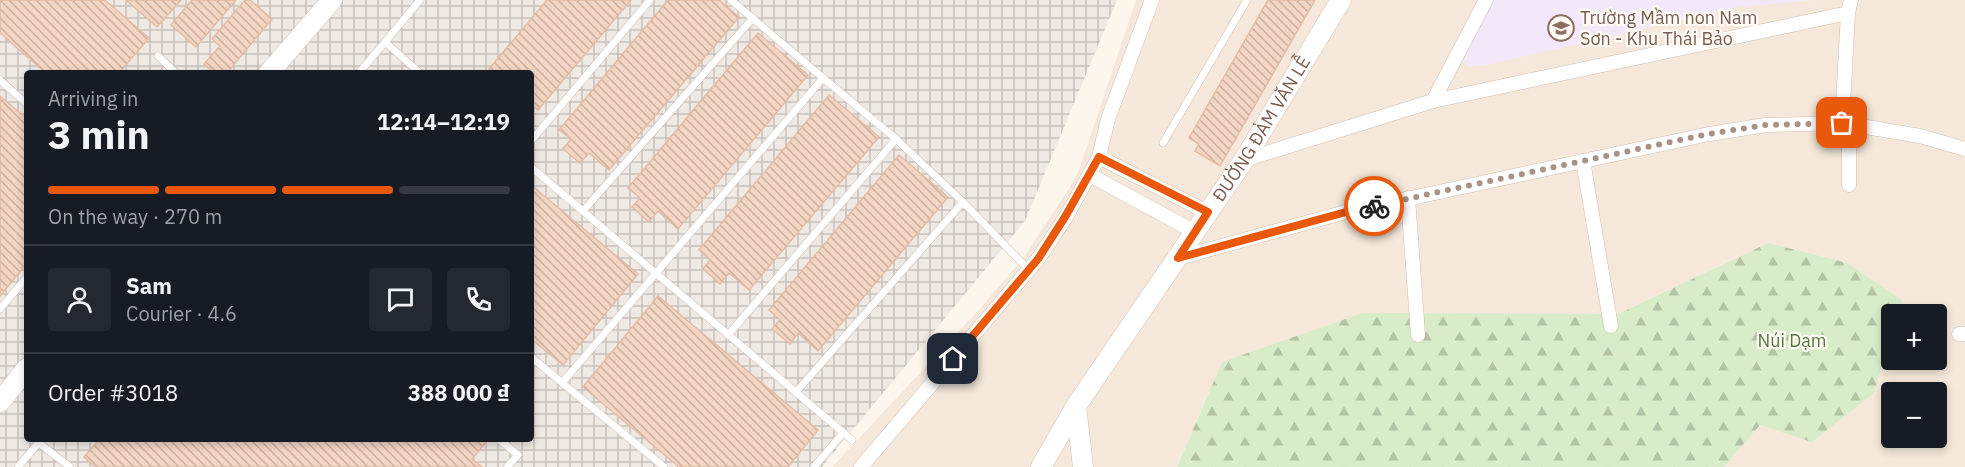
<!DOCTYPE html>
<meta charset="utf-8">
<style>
:root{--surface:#171b24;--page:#242831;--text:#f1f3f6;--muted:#9ea1a6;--line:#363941;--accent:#ea580c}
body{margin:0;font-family:"IBM Plex Sans",sans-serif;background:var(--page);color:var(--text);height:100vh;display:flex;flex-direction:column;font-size:22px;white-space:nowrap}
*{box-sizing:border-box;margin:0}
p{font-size:20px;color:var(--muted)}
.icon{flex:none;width:33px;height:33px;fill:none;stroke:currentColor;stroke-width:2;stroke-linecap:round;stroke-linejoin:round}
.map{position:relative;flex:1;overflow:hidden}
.drawer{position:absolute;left:24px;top:70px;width:510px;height:372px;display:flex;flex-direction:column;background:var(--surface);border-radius:6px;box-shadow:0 3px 9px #0003}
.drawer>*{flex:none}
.buttons{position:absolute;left:1881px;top:304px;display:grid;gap:12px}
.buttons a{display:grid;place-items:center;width:66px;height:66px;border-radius:6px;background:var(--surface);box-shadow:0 3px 9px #0003;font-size:30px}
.pin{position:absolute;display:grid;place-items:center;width:51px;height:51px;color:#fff;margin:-26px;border-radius:12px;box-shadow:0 3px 9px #0006}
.courier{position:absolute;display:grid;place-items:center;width:60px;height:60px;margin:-30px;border:4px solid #ea580c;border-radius:50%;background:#fff;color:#222;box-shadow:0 2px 8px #0007}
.headline em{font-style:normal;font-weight:800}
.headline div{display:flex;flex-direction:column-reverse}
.headline{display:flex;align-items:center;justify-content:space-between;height:102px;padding:0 24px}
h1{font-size:39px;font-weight:800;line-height:45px}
.bar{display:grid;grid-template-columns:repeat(4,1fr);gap:9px 6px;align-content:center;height:72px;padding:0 24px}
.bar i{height:8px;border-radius:4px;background:var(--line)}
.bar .selected{background:var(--accent)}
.bar p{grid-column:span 4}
.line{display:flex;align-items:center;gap:15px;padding:0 24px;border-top:2px solid var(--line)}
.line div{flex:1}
.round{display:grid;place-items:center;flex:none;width:63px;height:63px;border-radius:6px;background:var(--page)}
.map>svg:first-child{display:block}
</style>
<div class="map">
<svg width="1965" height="467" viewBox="0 0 1965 467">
<defs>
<pattern id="industrial-grid" width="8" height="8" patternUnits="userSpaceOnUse" patternTransform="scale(1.5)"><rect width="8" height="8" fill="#efe9e4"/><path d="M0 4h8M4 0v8" fill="none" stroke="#c7c0bb"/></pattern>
<pattern id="forest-firs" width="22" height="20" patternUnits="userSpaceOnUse" patternTransform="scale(1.5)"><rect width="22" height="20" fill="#d8ecc9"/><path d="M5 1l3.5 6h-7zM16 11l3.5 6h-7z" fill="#b4c2a5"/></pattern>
<pattern id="building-back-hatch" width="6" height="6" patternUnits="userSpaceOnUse" patternTransform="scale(1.5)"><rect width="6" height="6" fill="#f3d5c3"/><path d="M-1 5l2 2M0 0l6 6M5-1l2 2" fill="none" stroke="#cab0a1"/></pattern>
</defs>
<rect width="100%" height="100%" fill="#fdf6ec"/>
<path fill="#f5e8da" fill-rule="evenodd" d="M1136,0H1965V467H1724L1760,425L1874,393L1891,336L1892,360H1936V315H1898L1902,300L1768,243L1618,314H1514L1222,362L1177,467H832L977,312L1024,257L1070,187L1079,170ZM1892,393H1936V438H1892Z"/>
<path fill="url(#industrial-grid)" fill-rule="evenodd" d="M0,0H1117L1025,221L822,467H0ZM27,74H531V440H27Z"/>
<path fill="#f3e8fa" d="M1491,0H1814L1733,8L1482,66H1469L1464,63L1462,56Z"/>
<path fill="url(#forest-firs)" d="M1768,243L1847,263L1902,300L1898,315H1892L1891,336L1874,393L1812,442L1760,425L1724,467H1177L1222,362L1363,313L1618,314Z"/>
<g fill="url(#building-back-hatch)" stroke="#e6bba3" stroke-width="1.5">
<path d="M0,0H105L149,38L118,74H47L0,33Z"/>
<path d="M126,0H181L157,27Z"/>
<path d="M192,0H236L196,47L171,25Z"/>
<path d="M245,0H250L272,19L226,74H215L204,64L220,46L212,39Z"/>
<path d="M547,0H631L538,110L531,104V74H493L489,69Z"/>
<path d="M668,0H719L739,17L609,170L589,153L580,163L563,149L571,139L559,130Z"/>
<path d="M1268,0H1315L1220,166L1195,151L1199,144L1189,138Z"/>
<path d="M758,33L808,75L678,229L658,211L649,222L632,207L640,198L628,188Z"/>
<path d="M829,95L879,137L749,290L729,273L720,284L703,269L710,260L699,250Z"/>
<path d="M0,96L27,119V263L0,296Z"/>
<path d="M899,155L948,197L818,351L798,333L790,344L772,329L780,320L769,310Z"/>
<path d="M531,185L638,274L563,365L531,339Z"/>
<path d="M658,296L818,430L788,467H679L583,387Z"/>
<path d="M99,440H488L472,459L482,467H95L84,457Z"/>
</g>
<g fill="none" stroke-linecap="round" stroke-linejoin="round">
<g stroke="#d1beb0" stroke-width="8">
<g id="lane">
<path d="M420,0L385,42L421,74"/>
<path d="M731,0L823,78"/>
<path d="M158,56L177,74"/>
<path d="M358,74L385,42"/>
<path d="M0,80L27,104"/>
<path d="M531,141L650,0"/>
<path d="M1163,143L1247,0"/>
<path d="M531,167L852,440"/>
<path d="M583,211L753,18"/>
<path d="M0,309L27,277"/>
<path d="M728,335L896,139"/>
<path d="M531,357L664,467"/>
<path d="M562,383L823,78L896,139L963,202L1029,270"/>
<path d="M796,392L963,202"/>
<path d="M500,440L518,455L507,467"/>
<path d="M39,443L70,467"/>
<path d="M18,467L41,440"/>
<path d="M814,467L843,433"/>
</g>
</g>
<g stroke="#d1beb0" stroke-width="15">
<g id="street">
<path d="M1433,101L1486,0"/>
<path d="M1842,123L1848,13L1851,0"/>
<path d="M1099,157L1207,212"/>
<path d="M1244,160L1433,101L1848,13"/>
<path d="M1583,161L1611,326"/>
<path d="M1090,175L1195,232"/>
<path d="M1849,185V124"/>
<path d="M1408,198L1418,335"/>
<path d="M1178,258L1346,212L1709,134L1766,125L1842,123L1920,136L1965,149"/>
<path d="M1959,334H1965"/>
<path d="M861,467L1038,259L1066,217L1099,157L1108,119L1152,0"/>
</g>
</g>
<g stroke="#d6c0b0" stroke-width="21">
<g id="secondary">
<path d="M268,74L332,0"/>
<path d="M0,402L27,368"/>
<path d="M1076,406L1083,467"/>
<path id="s1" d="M1041,467L1076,406L1244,160L1341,0"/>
</g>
</g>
<use href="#lane" stroke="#fff" stroke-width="7"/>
<use href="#street" stroke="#fff" stroke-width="14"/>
<use href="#secondary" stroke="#fff" stroke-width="20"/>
</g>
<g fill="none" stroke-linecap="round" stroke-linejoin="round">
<path stroke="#a89285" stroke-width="6" stroke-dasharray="0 10.8" d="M1374,206L1708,134L1766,125L1842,123"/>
<path stroke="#ea580c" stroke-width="8" d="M953,359L1038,259L1065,217L1099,157L1208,212L1178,258L1346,212L1374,206"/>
</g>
<defs>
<g id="school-ring" transform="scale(1.35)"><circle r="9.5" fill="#fffaf3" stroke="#8d6e63" stroke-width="1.5"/><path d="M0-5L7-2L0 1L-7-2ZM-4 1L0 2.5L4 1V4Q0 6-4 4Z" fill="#8d6e63"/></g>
</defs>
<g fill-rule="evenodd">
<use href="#school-ring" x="1561" y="28"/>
</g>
<g text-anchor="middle" stroke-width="4.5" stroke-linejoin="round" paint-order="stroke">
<g font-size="18" fill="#785e54" stroke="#fffaf3" text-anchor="start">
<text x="1580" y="24">Trường Mầm non Nam<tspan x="1580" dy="21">Sơn - Khu Thái Bảo</tspan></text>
</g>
<g font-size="18" fill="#7a5c4d" stroke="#fffaf3">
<text dy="6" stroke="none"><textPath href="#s1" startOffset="404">ĐƯỜNG ĐÀM VĂN LỄ</textPath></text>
</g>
<g font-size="18" fill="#537a41" stroke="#fffaf3">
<text x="1792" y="347">Núi Dạm</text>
</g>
</g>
</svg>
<div class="buttons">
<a>+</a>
<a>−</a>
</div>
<div class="pin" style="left:1842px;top:123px;background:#ea580c"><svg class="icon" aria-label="bag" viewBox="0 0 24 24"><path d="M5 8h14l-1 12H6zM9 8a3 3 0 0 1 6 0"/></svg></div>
<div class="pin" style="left:953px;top:359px;background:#1f2937"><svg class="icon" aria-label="home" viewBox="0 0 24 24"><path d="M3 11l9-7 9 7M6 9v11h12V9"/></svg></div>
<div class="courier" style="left:1374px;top:206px"><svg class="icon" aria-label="bike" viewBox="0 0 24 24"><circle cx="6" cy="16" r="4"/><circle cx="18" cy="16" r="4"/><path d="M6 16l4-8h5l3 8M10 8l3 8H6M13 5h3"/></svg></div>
<section class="drawer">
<div class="headline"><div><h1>3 min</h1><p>Arriving in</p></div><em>12:14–12:19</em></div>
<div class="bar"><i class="selected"></i><i class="selected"></i><i class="selected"></i><i></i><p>On the way · 270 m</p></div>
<div class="line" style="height:108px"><a class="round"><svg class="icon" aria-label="person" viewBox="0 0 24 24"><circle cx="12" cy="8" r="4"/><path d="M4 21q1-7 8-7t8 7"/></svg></a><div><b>Sam</b><p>Courier · 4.6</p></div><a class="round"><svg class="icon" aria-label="chat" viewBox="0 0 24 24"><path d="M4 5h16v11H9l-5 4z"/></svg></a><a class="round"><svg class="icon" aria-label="phone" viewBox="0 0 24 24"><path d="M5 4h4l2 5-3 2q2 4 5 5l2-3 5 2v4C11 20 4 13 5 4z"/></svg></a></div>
<div class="line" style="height:78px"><div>Order #3018</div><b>388 000 ₫</b></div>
</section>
</div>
